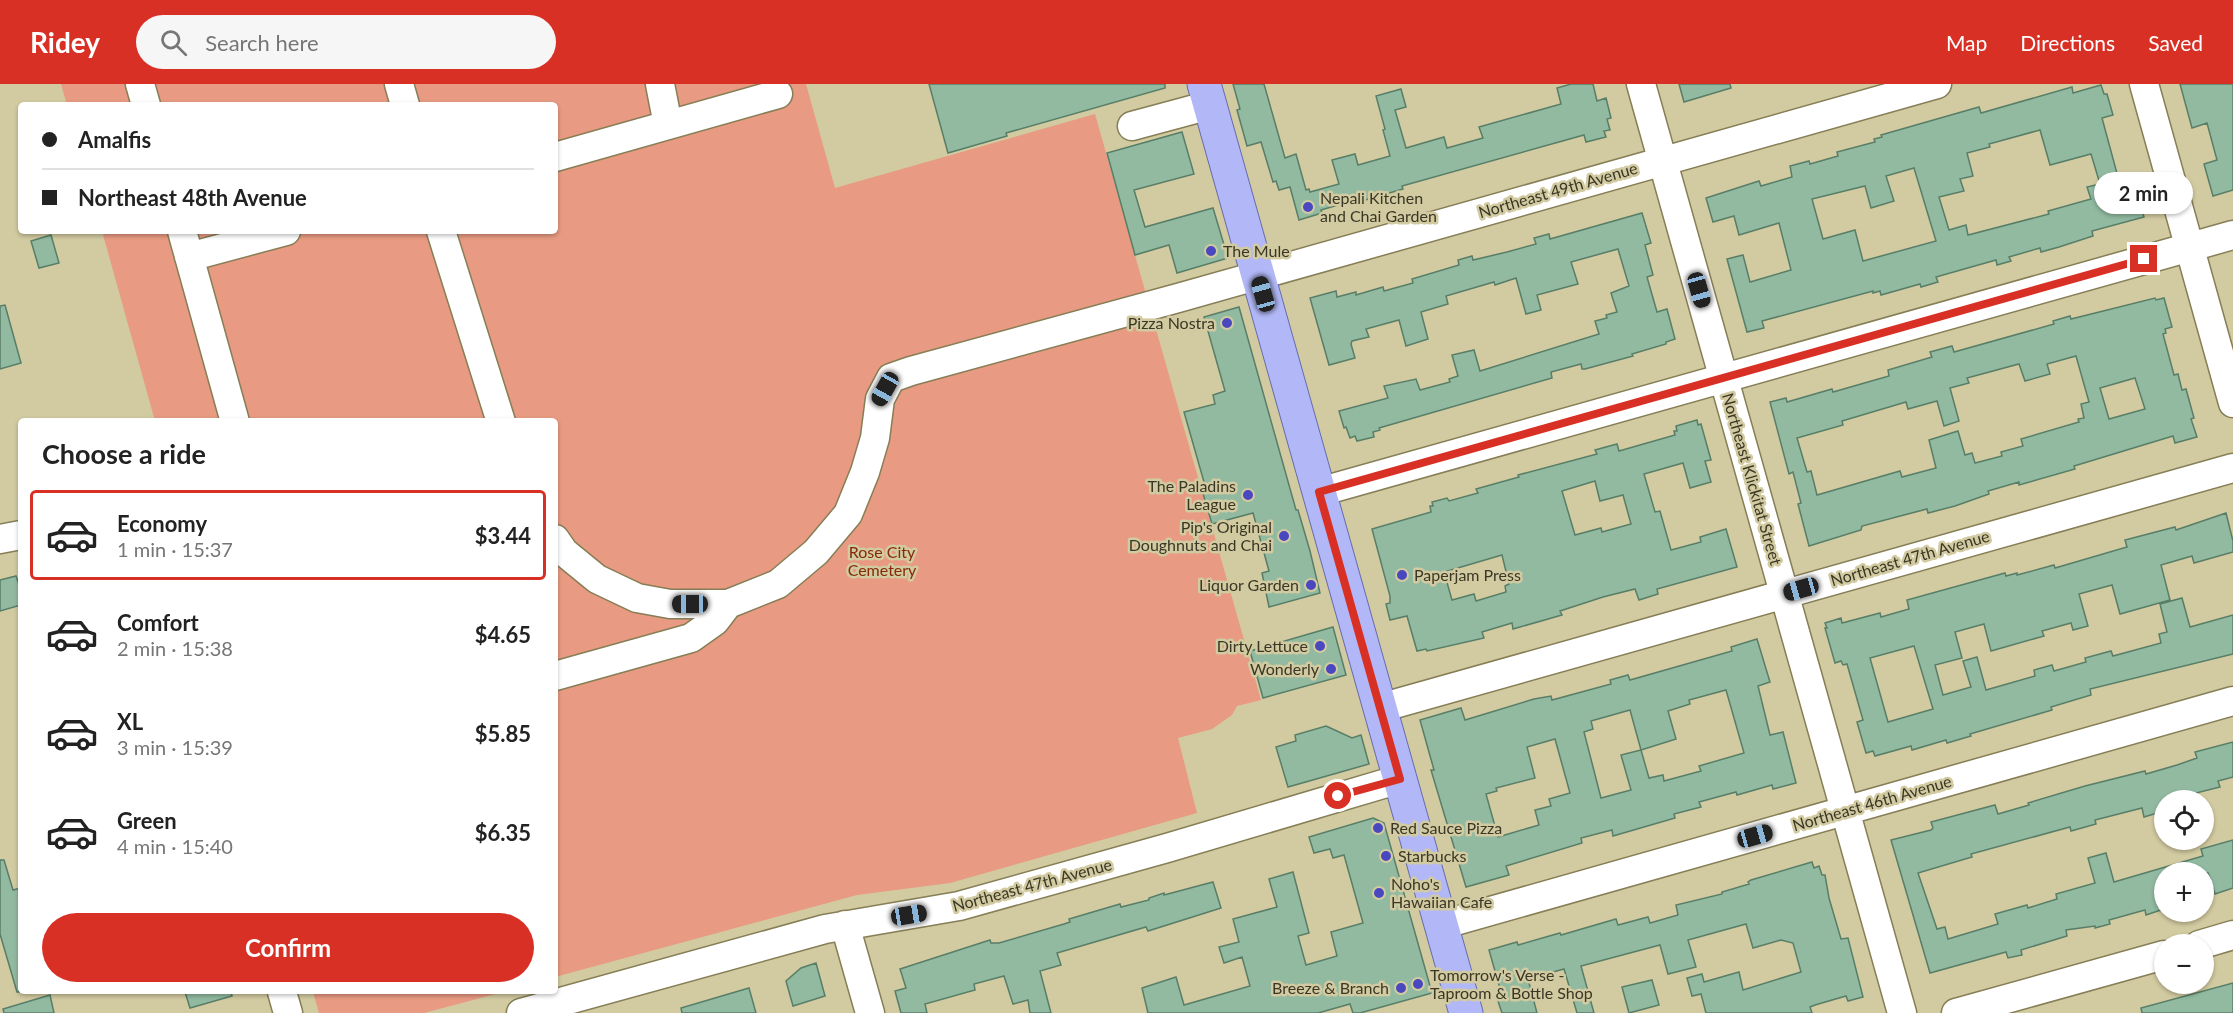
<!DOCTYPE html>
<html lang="en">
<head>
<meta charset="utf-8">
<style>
	body { margin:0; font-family:Lato,sans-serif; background:#f6f6f6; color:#222; height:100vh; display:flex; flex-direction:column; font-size:22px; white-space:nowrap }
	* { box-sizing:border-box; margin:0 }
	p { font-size:20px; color:#767676 }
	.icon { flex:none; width:33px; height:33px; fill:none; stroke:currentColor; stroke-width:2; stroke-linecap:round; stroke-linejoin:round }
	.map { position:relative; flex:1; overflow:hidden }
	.panel { position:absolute; left:18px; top:334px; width:540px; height:576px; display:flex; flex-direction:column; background:#fff; border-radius:6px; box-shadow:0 2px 4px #0004 }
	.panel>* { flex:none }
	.guide { position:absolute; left:18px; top:18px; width:540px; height:132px; border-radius:6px; box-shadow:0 2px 4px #0004; display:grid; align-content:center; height:132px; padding:0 24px; background:#fff }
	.controls { position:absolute; left:2154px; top:706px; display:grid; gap:12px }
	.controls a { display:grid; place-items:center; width:60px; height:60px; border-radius:50%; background:#fff; box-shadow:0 2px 4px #0004; font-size:30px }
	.end { position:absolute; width:27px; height:27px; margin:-14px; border:8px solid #d93025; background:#fff; box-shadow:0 0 0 3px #fff }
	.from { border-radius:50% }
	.bubble { position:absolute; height:42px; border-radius:21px; background:#fff; box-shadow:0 2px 4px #0004; font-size:20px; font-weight:700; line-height:42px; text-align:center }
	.car { position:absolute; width:18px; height:36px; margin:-18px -9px; border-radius:8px; box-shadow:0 0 4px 2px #0007; background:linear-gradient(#222 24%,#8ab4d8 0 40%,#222 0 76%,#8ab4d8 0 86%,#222 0) }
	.guide b { display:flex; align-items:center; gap:21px; height:57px; font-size:22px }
	.guide b+b { border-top:2px solid #e0e0e0 }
	.guide i { width:15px; height:15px; background:#222 }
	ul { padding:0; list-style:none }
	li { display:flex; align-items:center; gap:18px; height:90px; margin:0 12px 9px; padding:0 12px; border:3px solid transparent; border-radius:6px }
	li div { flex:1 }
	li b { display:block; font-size:22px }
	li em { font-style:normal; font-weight:700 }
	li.on { border-color:#d93025 }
	li>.icon { width:54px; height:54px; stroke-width:1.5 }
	h2 { padding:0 24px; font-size:27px; line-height:72px }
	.button { display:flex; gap:12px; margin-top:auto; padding:12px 24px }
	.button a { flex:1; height:69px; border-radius:36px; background:#d93025; color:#fff; font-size:24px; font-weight:700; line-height:69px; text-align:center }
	header { display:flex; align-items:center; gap:36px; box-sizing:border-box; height:84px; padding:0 30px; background:#d93025; color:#fff }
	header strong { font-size:28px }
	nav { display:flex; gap:33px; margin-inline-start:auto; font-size:21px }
	.search { width:420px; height:54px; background:#f6f6f6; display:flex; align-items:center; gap:15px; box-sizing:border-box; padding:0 21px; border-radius:33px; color:#767676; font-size:22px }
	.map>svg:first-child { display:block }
</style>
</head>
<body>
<header>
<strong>Ridey</strong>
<div class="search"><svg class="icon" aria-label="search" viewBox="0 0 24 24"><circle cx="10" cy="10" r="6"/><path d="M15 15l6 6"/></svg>Search here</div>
<nav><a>Map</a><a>Directions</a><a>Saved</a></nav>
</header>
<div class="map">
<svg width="2233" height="929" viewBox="0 0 2233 929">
	<rect width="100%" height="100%" fill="#d2caa0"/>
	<!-- green -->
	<path fill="#e89a82" d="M61 0H806L835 104 1095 30 1261 616 1237 622 1232 631 1212 645 1178 654 1197 729 950 799 857 811 555 893V338L155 337 102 147H555V21H67Z
		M313 908H503L424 929H319Z"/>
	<!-- building -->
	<path fill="#91baa1" stroke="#587e67" stroke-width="1.5" fill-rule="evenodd" d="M929 0H1165V4L1006 49 1007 52 948 69Z
		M1233 0H1264L1285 74 1296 70 1306 106 1309 105 1310 108 1339 100 1332 76 1355 70 1358 81 1390 72 1383 46 1385 45 1376 12 1401 5 1406 23 1395 26 1406 64 1444 53 1447 64 1483 54 1479 43 1561 20 1557 4 1571 0H1593L1597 17 1606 14 1611 34 1607 35 1610 46 1604 47 1606 53 1586 58 1584 51 1402 102 1403 105 1355 119V116L1321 126 1322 129 1299 136 1290 103 1279 106 1276 97 1273 98 1261 58 1247 62 1237 26 1240 25Z
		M1679 0H1730L1731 4 1684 18Z
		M2180 0H2233V106L2213 112 2204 80 2217 76 2207 39 2192 44Z
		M2101 1 2104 10H2107L2113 31 2102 34 2122 108 2136 104 2144 133 2092 147 2093 152 2059 163 2041 168 2040 164 2009 173 2011 177 1997 181 1996 176 1936 193 1938 198 1921 203 1920 200 1881 211 1880 207 1873 209V207L1762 237 1764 244 1747 248 1727 175 1743 171 1750 198 1791 186 1779 139 1739 151 1734 132 1713 138 1706 114 1759 97 1761 102 1792 93 1790 82 1809 77 1810 80 1838 72 1837 68 1875 58 1874 55 1882 53 1881 51 1979 23 1981 29 2072 3 2073 9ZM2040 46 2050 81 2091 70 2100 100 2087 103 2091 115 2048 127 2049 130 1968 151 1966 141 1949 146 1939 113 1964 107 1960 95 1973 92 1967 69 1990 63 1989 60ZM1914 84 1936 157 1863 177 1855 146 1823 155 1812 115 1865 102 1871 124 1894 117 1886 92Z
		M1182 48 1194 90 1134 106 1145 143 1213 124 1228 174 1177 189 1169 161 1135 171 1107 69Z
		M1642 129 1651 159 1645 161 1653 191 1647 193 1657 228 1667 225 1675 255 1666 258V260L1632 270 1633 272 1585 285H1582L1581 280 1551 288 1552 294 1379 344 1380 346 1373 348 1374 353 1357 357 1355 352 1350 354 1346 343 1344 344 1339 327 1388 314 1384 302 1416 295 1420 306 1450 298 1449 295 1458 292 1452 271 1474 266 1480 287 1599 250 1595 237 1607 234 1606 231 1617 228 1611 209 1629 202 1618 165 1571 178 1578 200 1537 211 1541 226 1526 230 1516 194 1495 201 1494 198 1446 212 1448 220 1421 228 1428 255 1406 262 1399 236 1366 245 1369 253 1352 257 1351 260 1355 274 1329 281 1310 214 1336 207 1337 213 1356 208V211L1383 203 1384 207 1413 199 1412 195 1459 181 1458 176 1472 172 1473 176 1507 168 1536 160 1534 154 1549 150 1550 155Z
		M51 151 59 179 39 184 31 157Z
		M2155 214 2156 216 2164 214 2172 243 2165 245 2166 249 2163 250 2174 291 2178 290 2182 306 2186 305 2194 334 2191 335 2197 353 2175 359 2173 352 2074 382 2075 385 2019 401V398L1988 407 1989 410 1955 422 1928 429 1927 425 1862 442 1861 446 1809 462 1798 420 1801 419 1793 388 1789 390 1770 318 1786 314 1787 318 1832 305 1833 308 1889 292 1888 286 1932 273 1930 268 1952 262 1954 268 2054 240 2053 237 2070 232 2071 235ZM2076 272 2089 318 2081 320 2084 334 2078 335 2079 338 2021 355 2023 362 2001 368 2002 372 1975 379 1972 369 1965 371 1958 347 1929 356 1936 384 1902 393 1900 387 1817 411 1811 387 1807 388 1797 354 1843 341 1842 337 1906 318 1908 325 1937 317 1944 342 1959 337 1950 304 1969 299 1967 294 2019 280 2025 297 2050 290 2047 280ZM2135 294 2145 325 2109 335 2100 304Z
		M5 221 21 279 0 285V222Z
		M1239 223 1296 426H1298L1310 467 1320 509 1269 523 1262 489 1269 487 1253 429 1212 440 1202 406 1206 405 1184 328 1215 320 1213 311 1225 307 1204 233Z
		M1697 336 1698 341 1701 340 1711 376 1705 377 1711 398 1690 404 1683 379 1644 390 1655 428 1660 427 1671 466 1701 458 1700 453 1726 445 1737 483 1657 505 1658 510 1639 516 1635 505 1603 513 1560 527 1562 531 1513 545 1512 539 1482 548 1484 554 1427 567 1426 565 1417 567 1407 532 1390 536 1386 520 1390 519V512L1372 445 1431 428 1430 422H1433L1432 418 1447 414 1449 417 1478 409 1476 405 1519 393 1518 391 1597 370 1595 366 1617 360 1619 367 1675 351 1674 347H1677L1676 342ZM1595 397 1600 417 1623 411 1631 440 1602 448 1601 444 1575 451 1562 407ZM1502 471 1509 500 1505 502 1506 508 1476 517 1474 510 1452 516 1444 488Z
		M2226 429 2233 457V468L2194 479 2192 472 2161 481 2170 516 2120 530 2112 501 2079 510 2088 542 2073 546 2071 539 2042 547 2044 552 1991 567 1984 540 1955 548 1962 574 1935 581 1943 611 1971 603 1963 577 1977 573 1986 606 2035 592 2034 586 2052 581 2054 587 2086 578 2085 574 2111 567 2113 572 2161 559 2159 550 2167 548 2160 520 2182 514 2190 543 2233 531V570L2090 605 2091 611 2051 623 2052 626 1970 650 1971 652 1947 659 1946 656 1912 666 1911 662 1875 672 1873 667 1866 669 1857 638 1863 636 1847 580 1843 581 1841 577 1835 579 1825 544H1827L1825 539 1841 534 1842 539 1880 529 1881 533 1909 525 1907 516 2005 489 2006 492 2017 489V491L2054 481 2055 484 2127 463 2125 456 2175 443 2176 446ZM1914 562 1933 625 1888 638 1870 574Z
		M16 492 21 506V521L0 527V496Z
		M1333 543 1346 591 1263 614 1250 567Z
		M1757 555 1770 598 1758 602 1770 651 1783 648 1796 699 1773 705 1772 701 1737 711 1736 708 1699 718 1701 723 1674 730 1675 734 1613 752 1612 746 1581 754 1582 759 1506 782 1509 791 1466 803 1431 686H1434L1420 636 1461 624 1465 636 1534 615 1551 612 1552 616 1611 600 1610 596 1628 591 1630 596 1732 567 1731 563ZM1726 606 1744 669 1699 682 1701 687 1664 697 1663 691 1649 694 1641 666 1676 655 1668 627 1690 620 1689 616ZM1630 626 1641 666 1621 671 1631 706 1601 714 1584 648 1593 645 1591 637ZM1555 655 1570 709 1549 715 1551 722 1535 726 1539 741 1498 753 1486 710 1497 707 1496 704 1535 694 1527 663Z
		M1326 642 1352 654 1361 651 1369 680 1288 703 1276 663 1296 657 1295 651Z
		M2233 658V693L2218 697 2220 703 2164 717V727L2144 733 2142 724 2095 736 2096 740 2071 747 2070 743 1971 770 1972 773 1918 789 1937 845 1945 843 1948 855 1998 840 1995 830 2027 821 2028 824 2057 815 2056 810 2095 799 2088 774 2106 769 2114 798 2203 772 2201 765 2233 756V804L2215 810 2208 789H2164V825L2146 831 2145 826 2109 836 2110 840 2095 844V842L2066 846 2067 852 2021 866 2022 871 2008 874 2006 868 1930 889 1891 756 1931 746 1933 744 1931 738 1995 721 1998 730 2029 721 2028 719 2085 702 2145 687 2146 690 2177 681 2197 674 2195 668Z
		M1373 734 1384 739 1432 909 1360 929H1353L1350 920 1318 929H1148L1142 904 1176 893 1184 921 1250 902 1242 873 1224 879 1219 863 1239 858 1233 835 1277 823 1269 795 1293 788 1309 849 1298 852 1306 881 1337 872 1331 848 1363 839 1344 771 1333 774 1330 765 1314 769 1309 753Z
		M0 776H4L13 806 21 804V908H17L0 850Z
		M1812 778 1814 784 1819 782 1822 791H1825L1829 814 1841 855 1848 854 1863 913 1848 917 1846 912 1815 921 1810 923 1812 929H1706L1701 910 1692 912 1687 894 1702 890 1704 898 1739 888 1743 906 1801 888 1793 859 1781 856 1753 864 1746 840 1688 856 1696 883 1668 890 1660 861 1581 882 1594 929H1577L1564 885 1528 895 1537 929H1502L1497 914 1501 913V908L1489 866 1517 858 1518 861 1560 849 1561 851 1616 835 1618 841 1648 833 1650 839 1678 831 1676 821 1722 810V808L1749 800 1748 798 1751 796Z
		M1213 798 1221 824 1148 847 1146 843 1057 869 1061 881 1040 887 1051 929H1030L1028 916 1013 920 1004 892 974 900 975 906 925 920 927 929H901L895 907 906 904 900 885 990 856 991 859H999L1064 840 1070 838 1069 835 1120 820 1121 823 1149 816V814L1164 809V811Z
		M816 879 825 912 793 922 786 897 801 884Z
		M1652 896 1659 921 1629 929 1622 903Z
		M2233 899V929H2142L2141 924Z
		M749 904 756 929H682L681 924Z
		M185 908H231L232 912 190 924Z
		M50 911 54 929H4L3 925Z"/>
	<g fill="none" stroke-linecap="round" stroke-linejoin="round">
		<defs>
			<path id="minor" d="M140 0 146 21
				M399 0 405 21
				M660 0 668 41
				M1641 0 1902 929
				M2144 0 2233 319
				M1132 42 1210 21
				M555 73 778 10
				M182 147 235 338
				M441 147 501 338
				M189 173 286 147
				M1319 408 2233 151
				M0 455 21 451
				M555 455 564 468 597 495 637 514 670 520H728L778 500 816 468 848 430 865 388 875 354 880 315 891 294 911 287 1178 214 1937 0
				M555 592 691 554 715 537 728 520
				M1380 624 2233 384
				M845 841 870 929
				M1441 841 2233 617
				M2199 861 2233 851
				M282 908 288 929
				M521 929 825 845 959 822 1167 764 1400 695
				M1956 929 2164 871"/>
			<path id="major" d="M1204 0 1466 929"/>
		</defs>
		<!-- minor casing -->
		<use href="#minor" stroke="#867e56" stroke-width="31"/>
		<!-- major casing -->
		<use href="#major" stroke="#676cab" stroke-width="35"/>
		<!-- minor -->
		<use href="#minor" stroke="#fff" stroke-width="28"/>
		<!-- major -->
		<use href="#major" stroke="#b2b8f7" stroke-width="33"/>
	</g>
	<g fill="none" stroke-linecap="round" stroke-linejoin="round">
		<!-- route -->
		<path stroke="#d93025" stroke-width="8" d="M1338 712 1400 695 1319 408 2144 175"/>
	</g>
	<!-- markers -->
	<g fill="#4a48be" stroke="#d2caa0" stroke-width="2">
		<circle cx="1308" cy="123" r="6"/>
		<circle cx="1211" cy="167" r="6"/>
		<circle cx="1227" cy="239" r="6"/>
		<circle cx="1248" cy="411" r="6"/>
		<circle cx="1284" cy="452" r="6"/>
		<circle cx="1402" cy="491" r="6"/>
		<circle cx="1311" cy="501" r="6"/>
		<circle cx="1320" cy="562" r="6"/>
		<circle cx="1331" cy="585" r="6"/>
		<circle cx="1378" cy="744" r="6"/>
		<circle cx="1386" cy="772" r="6"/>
		<circle cx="1379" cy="809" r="6"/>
		<circle cx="1418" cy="900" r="6"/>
		<circle cx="1401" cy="904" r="6"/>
	</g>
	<g text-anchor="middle" stroke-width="5" stroke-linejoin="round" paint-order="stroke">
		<!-- street labels -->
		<g font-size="16" fill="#3b3726" stroke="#d2caa0">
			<text transform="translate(1558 106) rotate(-16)" y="6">Northeast 49th Avenue</text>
			<text transform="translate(1752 395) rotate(74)" y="6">Northeast Klickitat Street</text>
			<text transform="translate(1910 474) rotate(-16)" y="6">Northeast 47th Avenue</text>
			<text transform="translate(1872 719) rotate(-16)" y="6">Northeast 46th Avenue</text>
			<text transform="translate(1032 801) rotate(-15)" y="6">Northeast 47th Avenue</text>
		</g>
		<!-- poi labels -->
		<g font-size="16" fill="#3b3726" stroke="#d2caa0" text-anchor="start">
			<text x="1320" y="120">Nepali Kitchen<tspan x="1320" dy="18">and Chai Garden</tspan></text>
			<text x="1223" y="173">The Mule</text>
			<text x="1215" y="245" text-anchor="end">Pizza Nostra</text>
			<text x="1236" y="408" text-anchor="end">The Paladins<tspan x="1236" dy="18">League</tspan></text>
			<text x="1272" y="449" text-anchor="end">Pip's Original<tspan x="1272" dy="18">Doughnuts and Chai</tspan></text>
			<text x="1414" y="497">Paperjam Press</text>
			<text x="1299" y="507" text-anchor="end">Liquor Garden</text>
			<text x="1308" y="568" text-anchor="end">Dirty Lettuce</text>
			<text x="1319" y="591" text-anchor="end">Wonderly</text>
			<text x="1390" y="750">Red Sauce Pizza</text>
			<text x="1398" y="778">Starbucks</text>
			<text x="1391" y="806">Noho's<tspan x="1391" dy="18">Hawaiian Cafe</tspan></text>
			<text x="1430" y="897">Tomorrow's Verse -<tspan x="1430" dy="18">Taproom &amp; Bottle Shop</tspan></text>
			<text x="1389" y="910" text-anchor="end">Breeze &amp; Branch</text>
		</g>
		<!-- park labels -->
		<g font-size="16" fill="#862a08" stroke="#d2caa0">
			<text x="882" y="474">Rose City<tspan x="882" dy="18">Cemetery</tspan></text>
		</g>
	</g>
</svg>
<div class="controls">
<a><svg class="icon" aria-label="locate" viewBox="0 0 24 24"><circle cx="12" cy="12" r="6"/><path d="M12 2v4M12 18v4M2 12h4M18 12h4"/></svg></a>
<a>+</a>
<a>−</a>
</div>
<i class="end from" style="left:1338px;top:712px"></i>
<i class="end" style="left:2144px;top:175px"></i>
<div class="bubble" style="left:2094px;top:88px;width:99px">2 min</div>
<i class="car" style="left:1699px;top:206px;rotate:164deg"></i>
<i class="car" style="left:1263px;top:210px;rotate:344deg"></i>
<i class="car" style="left:885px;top:305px;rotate:209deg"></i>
<i class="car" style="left:1801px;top:505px;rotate:254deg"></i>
<i class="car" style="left:690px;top:520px;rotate:270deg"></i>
<i class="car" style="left:1755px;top:752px;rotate:74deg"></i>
<i class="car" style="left:909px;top:831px;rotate:81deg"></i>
<div class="guide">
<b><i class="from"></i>Amalfis</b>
<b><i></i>Northeast 48th Avenue</b>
</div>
<section class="panel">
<h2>Choose a ride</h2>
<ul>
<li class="on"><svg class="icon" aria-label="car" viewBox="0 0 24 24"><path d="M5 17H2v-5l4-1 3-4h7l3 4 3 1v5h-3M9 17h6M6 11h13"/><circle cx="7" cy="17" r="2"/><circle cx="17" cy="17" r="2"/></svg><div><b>Economy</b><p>1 min · 15:37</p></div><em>$3.44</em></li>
<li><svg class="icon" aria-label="car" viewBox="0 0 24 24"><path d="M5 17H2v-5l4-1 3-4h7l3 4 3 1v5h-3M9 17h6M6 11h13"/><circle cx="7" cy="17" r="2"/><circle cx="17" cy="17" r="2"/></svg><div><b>Comfort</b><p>2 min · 15:38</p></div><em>$4.65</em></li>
<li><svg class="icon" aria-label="car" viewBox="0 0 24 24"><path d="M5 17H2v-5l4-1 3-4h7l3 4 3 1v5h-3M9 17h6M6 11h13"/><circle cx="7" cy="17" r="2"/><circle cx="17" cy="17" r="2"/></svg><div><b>XL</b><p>3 min · 15:39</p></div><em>$5.85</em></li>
<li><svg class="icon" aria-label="car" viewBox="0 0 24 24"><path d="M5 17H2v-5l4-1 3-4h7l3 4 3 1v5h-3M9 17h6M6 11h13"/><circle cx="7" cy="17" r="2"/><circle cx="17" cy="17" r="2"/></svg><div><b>Green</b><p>4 min · 15:40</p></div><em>$6.35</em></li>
</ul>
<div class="button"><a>Confirm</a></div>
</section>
</div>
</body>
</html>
